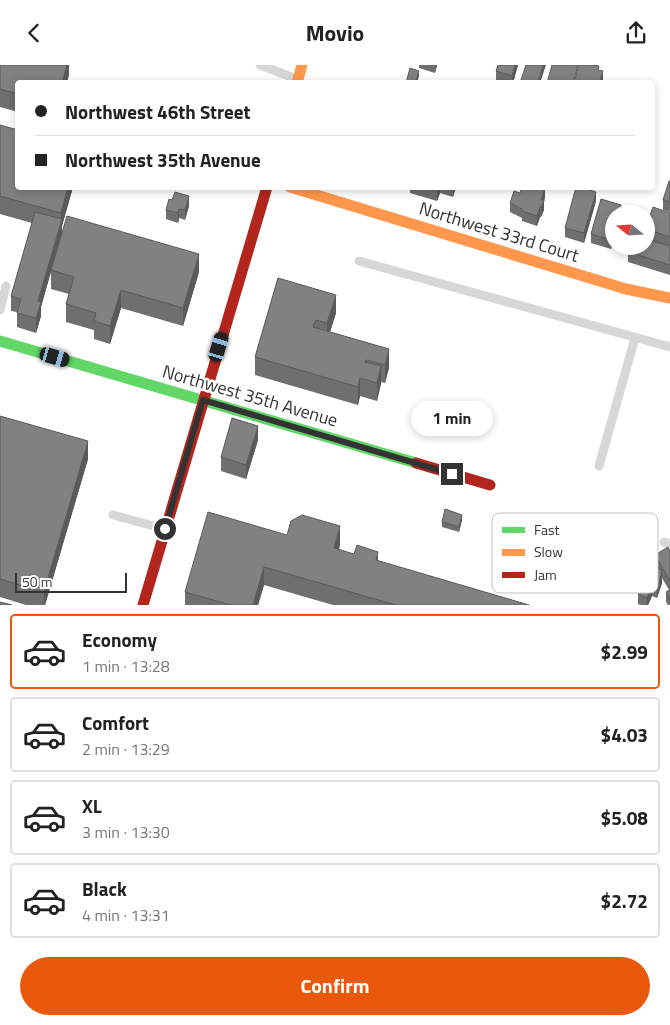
<!DOCTYPE html>
<html lang="en">
<head>
<meta charset="utf-8">
<style>
	body { margin:0; font-family:"Titillium Web",sans-serif; background:#f6f6f6; color:#222; height:100vh; display:flex; flex-direction:column; font-size:19px; white-space:nowrap }
	* { box-sizing:border-box; margin:0 }
	p { font-size:16px; color:#767676 }
	.icon { flex:none; width:28px; height:28px; fill:none; stroke:currentColor; stroke-width:2; stroke-linecap:round; stroke-linejoin:round }
	.map { position:relative; height:540px; overflow:hidden }
	.side { display:flex; flex-direction:column; background:#fff; flex:1 }
	.side>* { flex:none }
	.top-card { position:absolute; left:15px; top:15px; width:640px; height:110px; border-radius:5px; box-shadow:0 2px 8px #0003; display:grid; align-content:center; height:110px; padding:0 20px; background:#fff }
	.needle { width:32px; rotate:288deg }
	.buttons { position:absolute; left:605px; top:140px; display:grid; gap:10px }
	.buttons a { display:grid; place-items:center; width:50px; height:50px; border-radius:50%; background:#fff; box-shadow:0 2px 8px #0003; font-size:25px }
	.scale { position:absolute; left:15px; bottom:12px; width:112px; box-sizing:border-box; padding-left:5px; border:2px solid #333; border-top:0; font-size:14px; line-height:18px; white-space:nowrap; color:#333; -webkit-text-stroke:4px #fff; paint-order:stroke }
	.end { position:absolute; width:22px; height:22px; margin:-11px; border:6px solid #333; background:#fff; box-shadow:0 0 0 2px #fff }
	.from { border-radius:50% }
	.bubble { position:absolute; height:35px; border-radius:18px; background:#fff; box-shadow:0 2px 8px #0003; font-size:16px; font-weight:700; line-height:35px; text-align:center }
	.car { position:absolute; width:15px; height:30px; margin:-15px -8px; border-radius:6px; box-shadow:0 0 4px 1px #0007; background:linear-gradient(#222 24%,#8ab4d8 0 40%,#222 0 76%,#8ab4d8 0 86%,#222 0) }
	.top-card b { display:flex; align-items:center; gap:18px; height:48px; font-size:19px }
	.top-card b+b { border-top:1px solid #e0e0e0 }
	.top-card i { width:12px; height:12px; background:#222 }
	ul { padding:9px 0 0; list-style:none }
	li { display:flex; align-items:center; gap:15px; height:75px; margin:0 10px 8px; padding:0 10px; border:2px solid #e0e0e0; border-radius:5px }
	li div { flex:1 }
	li b { display:block; font-size:19px }
	li em { font-style:normal; font-weight:700 }
	li.selected { border-color:#ea580c }
	li>.icon { width:45px; height:45px; stroke-width:1.5 }
	.action { display:flex; gap:10px; margin-top:auto; padding:10px 20px }
	.action a { flex:1; height:58px; border-radius:30px; background:#ea580c; color:#fff; font-size:20px; font-weight:700; line-height:58px; text-align:center }
	header { display:flex; justify-content:space-between; align-items:center; height:65px; padding:0 20px; background:#fff; font-size:22px; font-weight:700 }
	.map>svg:first-child { display:block }
</style>
</head>
<body>
<header><svg class="icon" aria-label="back" viewBox="0 0 24 24"><path d="M15 5l-7 7 7 7"/></svg>Movio<svg class="icon" aria-label="share" viewBox="0 0 24 24"><path d="M12 15V3M7 8l5-5 5 5M5 13v7h14v-7"/></svg></header>
<div class="map">
<svg width="670" height="540" viewBox="0 0 670 540">
	<rect width="100%" height="100%" fill="#fff"/>
	<g fill="none" stroke-linecap="round" stroke-linejoin="round">
		<!-- lane -->
		<path stroke="#d7d7d7" stroke-width="9" d="M260 0 297 14
			M359 196 670 282
			M0 245 6 221
			M599 401 635 273
			M113 450 165 464
			M664 477 670 479"/>
		<!-- fast -->
		<path stroke="#63d668" stroke-width="11" d="M0 276 416 398"/>
		<!-- slow -->
		<path stroke="#ff974d" stroke-width="11" d="M297 18 302 0
			M290 122 626 224 670 233"/>
		<!-- jam -->
		<path stroke="#b3261e" stroke-width="11" d="M416 398 490 420
			M143 540 267 122"/>
	</g>
	<!-- wall -->
	<path fill="#6f6f6f" d="M0 0H69V9L67 18H18V47L0 42Z
		M419 0H437L435 8 419 3Z
		M518 0 513 18H501L496 16V6Z
		M0 60 18 122H73L62 161V168L199 207 183 261 121 243 110 279 94 274V265L66 257V239L69 229 51 224V206L41 242V251L36 268 17 262V247L11 246V231L32 158 0 149Z
		M670 116V147L663 145V135Z
		M410 122H456L453 132 440 128 437 136 410 128Z
		M520 128 545 132 544 137V145L541 152H540L537 161 522 156V153L510 147V138Z
		M601 134 621 140V149H614V175L611 184 591 178V169Z
		M596 136 584 178 565 172V163Z
		M189 141 185 155 179 153 178 158 166 154V145Z
		M670 148V210L628 197V187L646 181V162Z
		M278 213 336 248 330 267 389 303 385 318 381 317 377 336 360 331 358 340 255 310V292Z
		M0 351 88 394 45 540H26L0 532Z
		M258 375 246 414 221 406V392Z
		M462 455 459 467 442 462V457Z
		M287 470 340 479 339 485 529 540H333L264 520 258 540H185V527Z
		M670 486V540H668L666 537V527L669 525 662 513V518L657 533 652 531 648 540H640L638 539V529L655 495V490Z"/>
	<!-- shaded-wall -->
	<path fill="#5a5a5a" d="M67 0H69V9L67 18H62Z
		M435 0H437L435 8Z
		M515 0H518L513 18H512V11Z
		M543 0H546L540 18H538Z
		M419 6V11L417 18H415Z
		M603 6V18H599Z
		M68 122H73L62 161V168L41 242V251L36 268V253L38 236 61 159V148Z
		M437 122H440V128L437 136Z
		M453 122H456L453 132Z
		M545 122V132L544 137V145L541 152V135Z
		M596 127V136L584 178V168Z
		M189 131V141L185 155V145Z
		M621 140V149H619Z
		M540 142V152L537 161V151Z
		M179 144V153L178 158V148Z
		M614 165V175L611 184V175Z
		M199 189V207L183 261V243Z
		M121 225V243L110 279V261Z
		M336 230V248L327 276V258Z
		M389 284V303L385 318V300Z
		M381 301V319L377 336V318Z
		M360 313V331L358 340V322Z
		M258 361V375L246 414V400Z
		M88 376V394L45 540H44V527Z
		M462 450V455L459 467V462Z
		M340 461V479L334 501V483Z
		M378 487V505L376 495Z
		M264 502V520L258 540H253Z
		M662 505V518L657 533V523Z
		M652 521V531L648 540H647V533Z"/>
	<!-- building -->
	<path fill="#818181" stroke="#5a5a5a" d="M0 0H67L62 18H18V29L0 24Z
		M498 0H515L512 11 496 6Z
		M526 0H543L538 18H520Z
		M552 0H578L573 18H547Z
		M579 0H595L599 1 598 5 603 6 599 18H574Z
		M410 3 419 6 415 18H406Z
		M0 60 18 65V122H68L61 148 0 131Z
		M669 116H670V137L663 135Z
		M522 122H545L541 135H544L541 142H540L537 151 522 146V144L510 138 514 126 520 128Z
		M576 122H581L596 127 584 168 565 163Z
		M175 127 189 131 185 145 179 144 178 148 166 145 169 134 172 135Z
		M601 134 621 140 619 149H614V165L611 175 591 169Z
		M653 142 670 148V172L646 164V162Z
		M35 147 62 154 38 236 41 237 36 253 17 248 21 234 11 231Z
		M67 151 199 189 183 243 121 225 110 261 94 256 96 248 66 239 74 212 51 205Z
		M646 174 670 181V200L628 187 630 181H646Z
		M278 213 336 230 327 258 316 255 313 262 389 284 385 300 366 295 365 297 381 301 377 318 360 313 358 322 255 292Z
		M0 351 88 376 44 527 0 514Z
		M232 353 258 361 246 400 221 392Z
		M445 444 462 450 459 462 442 457Z
		M208 447 287 470 291 456 302 450 340 461 334 483 354 489 357 480 378 487 376 495 529 540H396L264 502 253 540H231L185 527Z
		M668 482 670 486V516L655 490Z
		M652 494 657 496 655 501 659 502V504L662 505 661 508H662L657 523 652 521 647 533 638 529Z
		M670 525V534L666 527Z
		M0 537 12 540H0Z"/>
	<g fill="none" stroke-linecap="round" stroke-linejoin="round">
		<!-- route -->
		<path stroke="#333" stroke-width="6" d="M165 464 203 335 452 409"/>
	</g>
	<g text-anchor="middle" stroke-width="5" stroke-linejoin="round" paint-order="stroke">
		<!-- street labels -->
		<g font-size="18" fill="#333" stroke="#fff">
			<text transform="translate(499 167) rotate(17)" y="6">Northwest 33rd Court</text>
			<text transform="translate(250 331) rotate(16)" y="6">Northwest 35th Avenue</text>
		</g>
	</g>
	<!-- legend -->
	<rect x="492" y="448" width="166" height="80" rx="8" fill="#fff" stroke="#c2c2c2" stroke-width="1"/>
	<rect x="502" y="462" width="23" height="6" fill="#63d668"/>
	<rect x="502" y="484" width="23" height="7" fill="#ff974d"/>
	<rect x="502" y="507" width="23" height="6" fill="#b3261e"/>
	<g font-size="14" fill="#333">
		<text x="534" y="470">Fast</text>
		<text x="534" y="492">Slow</text>
		<text x="534" y="515">Jam</text>
	</g>
</svg>
<div class="buttons">
<a><svg class="needle" viewBox="-14 -14 28 28"><path d="M0-13l5 13h-10z" fill="#e53935"/><path d="M0 13l5-13h-10z" fill="#767676"/></svg></a>
</div>
<div class="scale">50 m</div>
<i class="end from" style="left:165px;top:464px"></i>
<i class="end" style="left:452px;top:409px"></i>
<div class="bubble" style="left:411px;top:336px;width:82px">1 min</div>
<i class="car" style="left:219px;top:282px;rotate:17deg"></i>
<i class="car" style="left:55px;top:292px;rotate:106deg"></i>
<div class="top-card">
<b><i class="from"></i>Northwest 46th Street</b>
<b><i></i>Northwest 35th Avenue</b>
</div>
</div>
<section class="side">
<ul>
<li class="selected"><svg class="icon" aria-label="car" viewBox="0 0 24 24"><path d="M5 17H2v-5l4-1 3-4h7l3 4 3 1v5h-3M9 17h6M6 11h13"/><circle cx="7" cy="17" r="2"/><circle cx="17" cy="17" r="2"/></svg><div><b>Economy</b><p>1 min · 13:28</p></div><em>$2.99</em></li>
<li><svg class="icon" aria-label="car" viewBox="0 0 24 24"><path d="M5 17H2v-5l4-1 3-4h7l3 4 3 1v5h-3M9 17h6M6 11h13"/><circle cx="7" cy="17" r="2"/><circle cx="17" cy="17" r="2"/></svg><div><b>Comfort</b><p>2 min · 13:29</p></div><em>$4.03</em></li>
<li><svg class="icon" aria-label="car" viewBox="0 0 24 24"><path d="M5 17H2v-5l4-1 3-4h7l3 4 3 1v5h-3M9 17h6M6 11h13"/><circle cx="7" cy="17" r="2"/><circle cx="17" cy="17" r="2"/></svg><div><b>XL</b><p>3 min · 13:30</p></div><em>$5.08</em></li>
<li><svg class="icon" aria-label="car" viewBox="0 0 24 24"><path d="M5 17H2v-5l4-1 3-4h7l3 4 3 1v5h-3M9 17h6M6 11h13"/><circle cx="7" cy="17" r="2"/><circle cx="17" cy="17" r="2"/></svg><div><b>Black</b><p>4 min · 13:31</p></div><em>$2.72</em></li>
</ul>
<div class="action"><a>Confirm</a></div>
</section>
</body>
</html>
